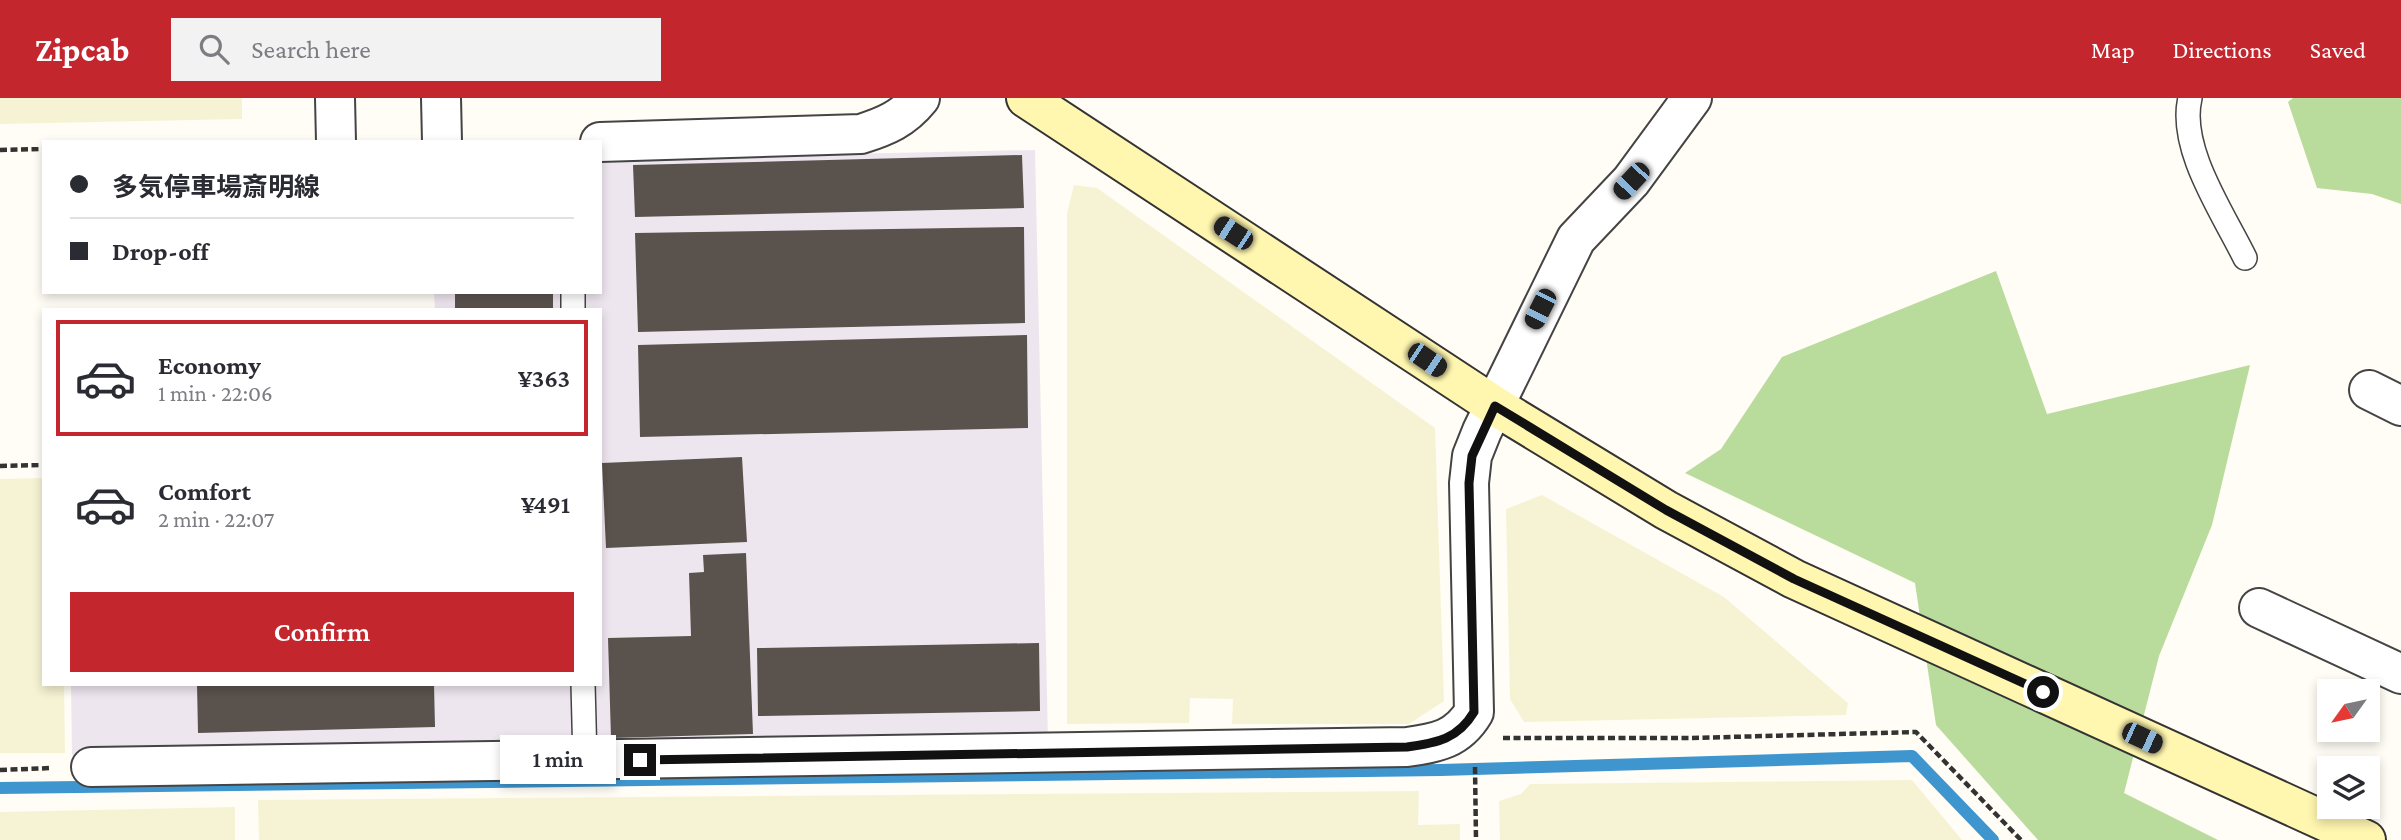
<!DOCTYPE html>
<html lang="en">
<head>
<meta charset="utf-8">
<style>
	body { margin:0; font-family:"Crimson Pro","Noto Sans JP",serif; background:#f2f2f3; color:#2b2b33; height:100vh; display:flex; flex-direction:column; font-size:26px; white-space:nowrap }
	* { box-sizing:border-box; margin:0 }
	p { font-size:23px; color:#7c7c81 }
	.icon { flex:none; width:38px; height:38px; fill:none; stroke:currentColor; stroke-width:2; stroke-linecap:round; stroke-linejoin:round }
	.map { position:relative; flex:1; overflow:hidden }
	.drawer { position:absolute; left:42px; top:210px; width:560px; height:378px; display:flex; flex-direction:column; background:#fff; border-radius:0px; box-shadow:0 4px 10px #0003 }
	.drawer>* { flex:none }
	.guide { position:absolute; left:42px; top:42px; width:560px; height:154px; border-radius:0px; box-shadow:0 4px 10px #0003; display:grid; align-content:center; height:154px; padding:0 28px; background:#fff }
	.needle { width:46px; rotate:237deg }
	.tools { position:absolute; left:2317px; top:581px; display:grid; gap:14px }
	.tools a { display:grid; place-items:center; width:63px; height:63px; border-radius:0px; background:#fff; box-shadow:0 4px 10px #0003; font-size:35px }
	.end { position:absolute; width:32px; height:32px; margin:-16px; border:9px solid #111; background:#fff; box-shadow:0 0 0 4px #fff }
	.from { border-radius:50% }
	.bubble { position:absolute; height:49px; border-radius:0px; background:#fff; box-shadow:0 4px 10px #0003; font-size:23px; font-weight:600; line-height:49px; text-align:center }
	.car { position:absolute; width:21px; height:42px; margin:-21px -10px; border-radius:9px; box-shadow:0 0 5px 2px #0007; background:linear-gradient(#222 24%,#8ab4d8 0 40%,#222 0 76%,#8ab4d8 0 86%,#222 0) }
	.guide b { display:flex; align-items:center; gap:24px; height:66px; font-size:26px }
	.guide b+b { border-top:2px solid #e1e1e2 }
	.guide i { width:18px; height:18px; background:#2b2b33 }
	ul { padding:12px 0 0; list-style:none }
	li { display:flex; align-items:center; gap:21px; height:116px; margin:0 14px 10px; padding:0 14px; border:4px solid transparent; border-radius:0px }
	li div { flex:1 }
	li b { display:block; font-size:26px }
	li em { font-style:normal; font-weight:600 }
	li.active { border-color:#c4262e }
	li>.icon { width:63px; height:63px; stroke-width:1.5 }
	.cta { display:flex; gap:14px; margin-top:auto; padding:14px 28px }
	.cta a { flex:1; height:80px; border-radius:0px; background:#c4262e; color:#fff; font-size:28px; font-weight:600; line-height:80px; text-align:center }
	header { display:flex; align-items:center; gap:42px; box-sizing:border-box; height:98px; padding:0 35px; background:#c4262e; color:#fff }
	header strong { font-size:33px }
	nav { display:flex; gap:38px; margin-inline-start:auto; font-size:24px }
	.search { width:490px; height:63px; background:#f2f2f3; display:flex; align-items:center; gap:18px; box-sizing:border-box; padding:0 24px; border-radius:0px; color:#7c7c81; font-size:26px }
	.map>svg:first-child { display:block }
</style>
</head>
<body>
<header>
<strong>Zipcab</strong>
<div class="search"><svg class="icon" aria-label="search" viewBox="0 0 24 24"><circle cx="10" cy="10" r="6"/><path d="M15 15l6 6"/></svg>Search here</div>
<nav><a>Map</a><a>Directions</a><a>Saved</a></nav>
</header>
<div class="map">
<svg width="2401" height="742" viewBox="0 0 2401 742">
	<rect width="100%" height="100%" fill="#fffdf5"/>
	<!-- industrial -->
	<path fill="#eee6ef" d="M1035 52 1048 642 72 657 71 586H600V212H435L434 194H600V61Z"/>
	<!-- farmland -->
	<path fill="#f6f3d4" d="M0 0H242V21L0 26Z
		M1074 87 1097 90 1435 330 1444 603 1409 626H1232L1233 601 1190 600 1189 625 1067 626V115Z
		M44 380V586H64L65 655H0V381Z
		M1542 397 1724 499 1848 605 1846 617 1524 624 1510 601 1506 411Z
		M1912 682 1962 742H1500L1499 703 1521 696 1530 686Z
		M1419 693 1418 727 1460 726V742H259L258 702Z
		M235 709V742H0V714Z"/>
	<!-- forest -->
	<path fill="#b9dc9c" d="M2293 0H2401V106L2372 96 2317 90 2288 4Z
		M1996 173 2047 316 2250 267 2212 427 2159 558 2124 695 2218 742H2038L1936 627 1915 485 1685 375 1721 351 1782 259Z"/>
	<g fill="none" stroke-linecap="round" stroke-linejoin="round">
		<!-- stream -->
		<path stroke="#3f96cf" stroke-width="12" d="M0 690 1441 672 1912 658 1993 742"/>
	</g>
	<!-- building -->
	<path fill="#5a524d" d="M1022 57 1024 110 635 119 633 67Z
		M1024 129 1025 225 638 234 635 135Z
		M455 194H553V212H455Z
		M1027 237 1028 330 640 339 638 247Z
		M742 359 747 444 606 450 602 365Z
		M746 455 753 636 611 640 608 540 691 538 689 475 704 474 703 457Z
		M1039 545 1040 613 758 618 757 550Z
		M197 586H434L435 629 198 635Z"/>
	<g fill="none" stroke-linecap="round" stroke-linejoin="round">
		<defs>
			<path id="lane" d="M2190 0C2178 50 2223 115 2245 160
				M573 194V212
				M583 586 585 663"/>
			<path id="street" d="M335 0 336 44
				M441 0 442 44
				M600 44 861 36C886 28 903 21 920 0
				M2369 292 2401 308
				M2259 510 2401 576
				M91 669 1407 649C1437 645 1458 641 1474 614L1469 385 1472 358 1482 333 1576 141 1631 83 1692 0"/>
			<path id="secondary" d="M1026 0 1495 308 1666 412 1794 481 2366 742"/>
		</defs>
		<!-- lane casing -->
		<use href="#lane" stroke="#444" stroke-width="26"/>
		<!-- street casing -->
		<use href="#street" stroke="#444" stroke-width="42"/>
		<!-- secondary casing -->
		<use href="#secondary" stroke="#333" stroke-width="42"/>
		<!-- path -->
		<path stroke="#333" stroke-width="4.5" stroke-dasharray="7 3.5" stroke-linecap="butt" d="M0 52 44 51
			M0 368 44 367
			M1503 640H1691L1916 634 2021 742
			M1475 669 1476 742
			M0 672 52 670"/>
		<!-- lane -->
		<use href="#lane" stroke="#fff" stroke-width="23"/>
		<!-- street -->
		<use href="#street" stroke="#fff" stroke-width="38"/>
		<!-- secondary -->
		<use href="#secondary" stroke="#fff6b0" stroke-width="38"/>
	</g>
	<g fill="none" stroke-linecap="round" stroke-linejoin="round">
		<!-- route -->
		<path stroke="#111" stroke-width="9" d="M640 662 1407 649C1437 645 1458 641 1474 614L1469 385 1472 358 1495 308 1666 412 1794 481 2043 594"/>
	</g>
</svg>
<div class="tools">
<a><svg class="needle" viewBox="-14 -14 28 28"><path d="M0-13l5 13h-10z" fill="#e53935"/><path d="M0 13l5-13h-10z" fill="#7c7c81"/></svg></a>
<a><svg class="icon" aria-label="layers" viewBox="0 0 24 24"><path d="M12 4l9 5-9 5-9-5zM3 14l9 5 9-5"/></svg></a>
</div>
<i class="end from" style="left:2043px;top:594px"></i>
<i class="end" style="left:640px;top:662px"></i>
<div class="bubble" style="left:500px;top:637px;width:116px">1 min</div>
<i class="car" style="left:1631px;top:83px;rotate:223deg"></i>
<i class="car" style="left:1233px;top:135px;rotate:303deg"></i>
<i class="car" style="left:1540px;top:211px;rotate:207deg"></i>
<i class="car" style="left:1427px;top:262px;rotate:124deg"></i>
<i class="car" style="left:2142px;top:640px;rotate:115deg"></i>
<div class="guide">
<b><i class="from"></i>多気停車場斎明線</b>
<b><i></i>Drop-off</b>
</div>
<section class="drawer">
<ul>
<li class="active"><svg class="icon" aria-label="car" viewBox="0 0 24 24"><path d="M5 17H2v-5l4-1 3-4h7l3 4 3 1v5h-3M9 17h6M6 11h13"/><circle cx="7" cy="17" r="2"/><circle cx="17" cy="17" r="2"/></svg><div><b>Economy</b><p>1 min · 22:06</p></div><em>¥363</em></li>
<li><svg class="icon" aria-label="car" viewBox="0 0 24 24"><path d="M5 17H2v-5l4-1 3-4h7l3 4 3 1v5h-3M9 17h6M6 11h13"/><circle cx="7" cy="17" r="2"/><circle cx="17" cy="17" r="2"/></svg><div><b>Comfort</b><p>2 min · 22:07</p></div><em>¥491</em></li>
</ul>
<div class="cta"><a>Confirm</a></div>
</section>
</div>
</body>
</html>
